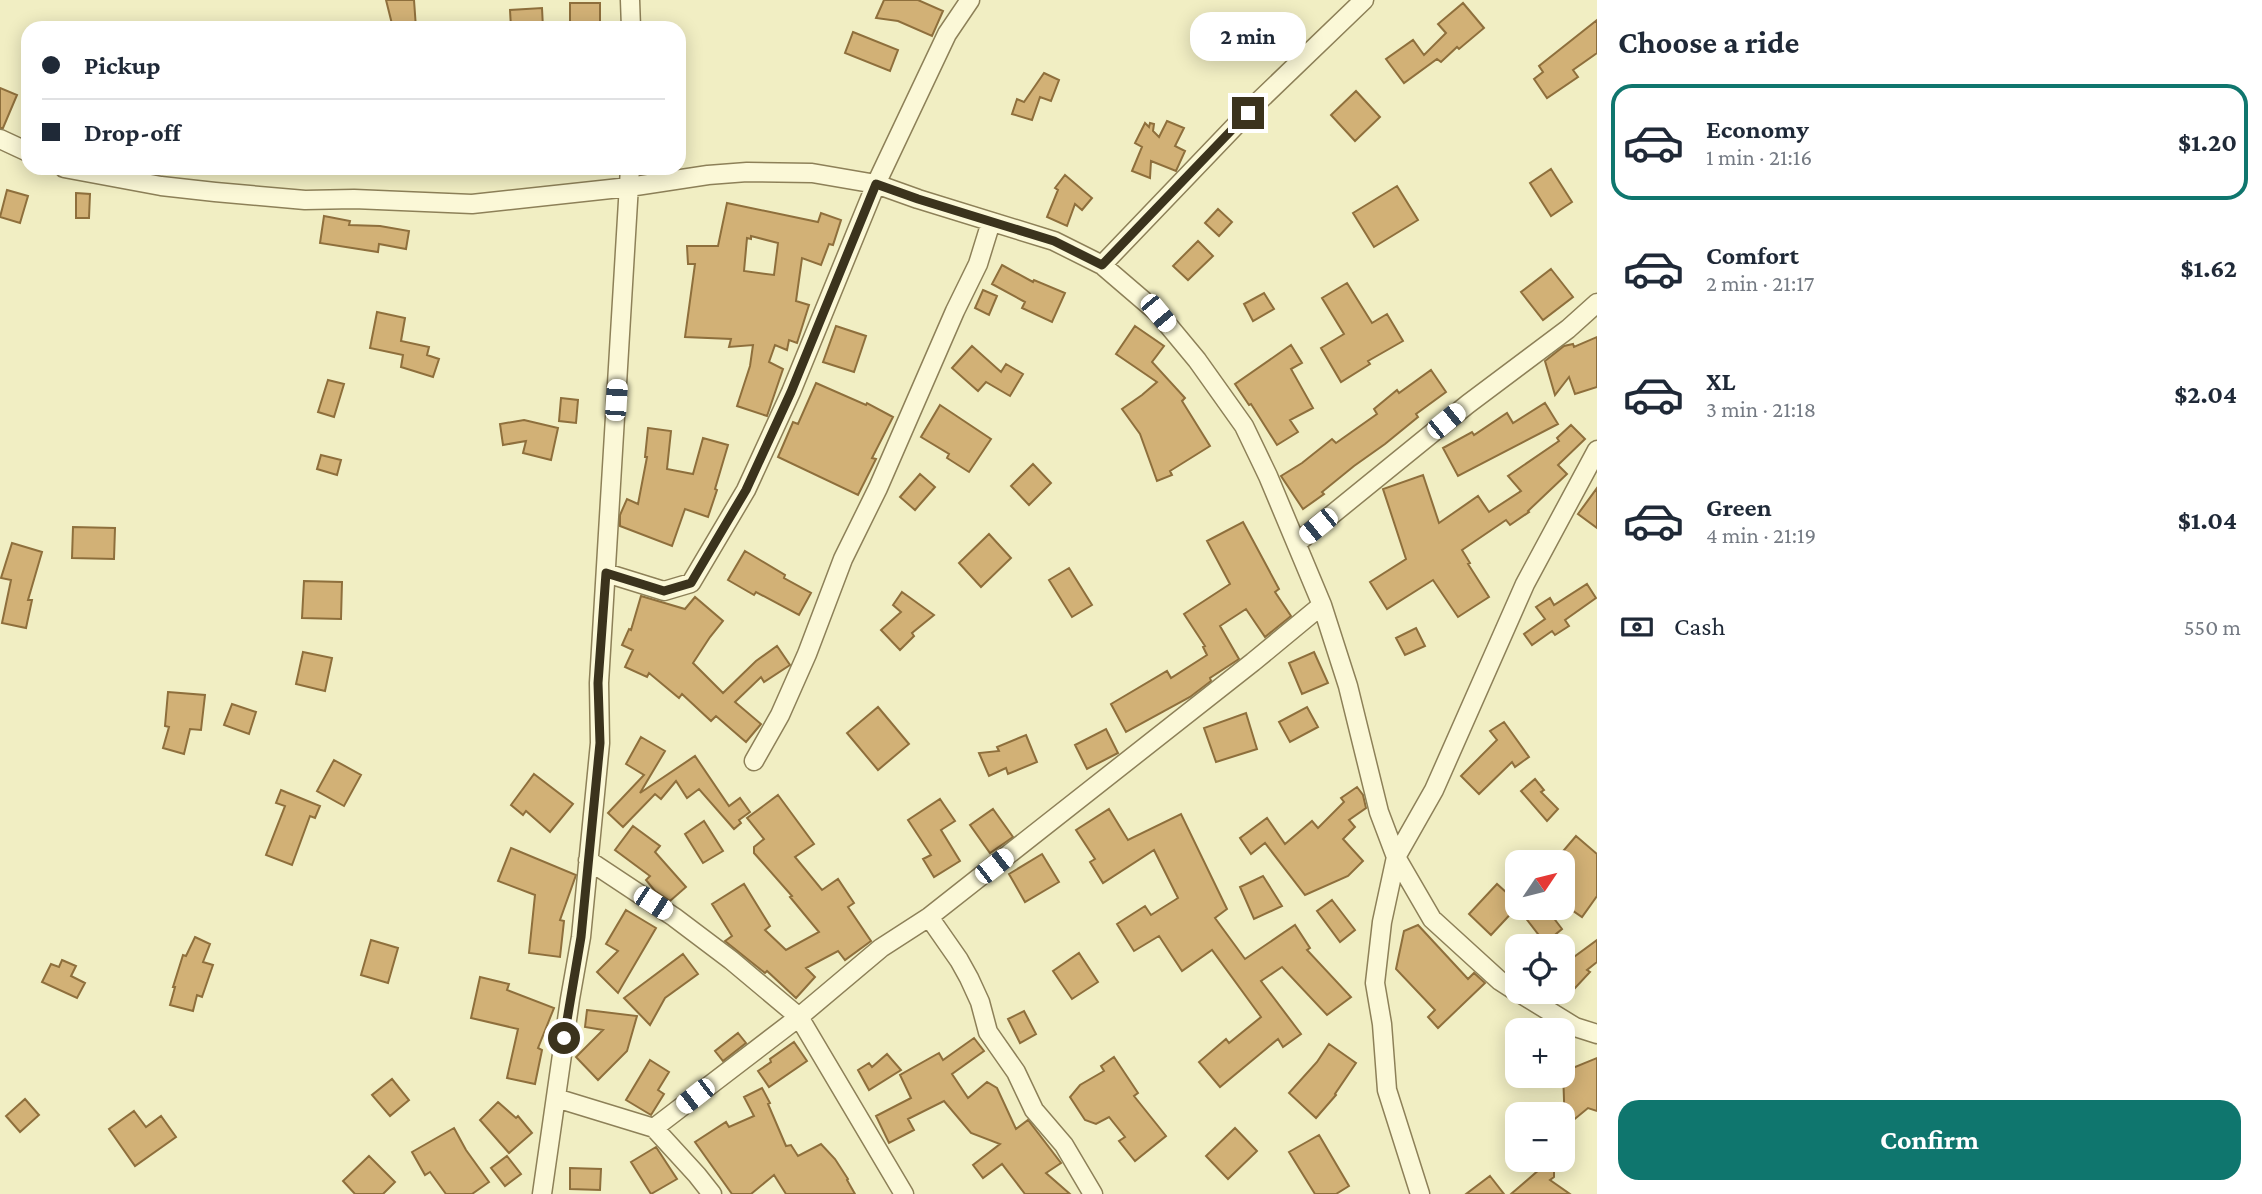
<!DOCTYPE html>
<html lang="en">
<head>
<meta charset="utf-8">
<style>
	body { margin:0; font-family:"Crimson Pro",serif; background:#f2f2f3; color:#1f2937; height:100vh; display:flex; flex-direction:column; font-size:26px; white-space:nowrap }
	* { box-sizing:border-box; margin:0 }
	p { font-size:23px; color:#747a83 }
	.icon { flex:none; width:38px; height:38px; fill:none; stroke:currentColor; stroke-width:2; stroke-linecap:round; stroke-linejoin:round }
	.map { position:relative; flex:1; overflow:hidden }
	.drawer { display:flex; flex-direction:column; background:#fff; width:665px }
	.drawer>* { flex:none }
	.top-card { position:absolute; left:21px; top:21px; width:665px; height:154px; border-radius:21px; box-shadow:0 4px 18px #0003; display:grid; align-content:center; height:154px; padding:0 21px; background:#fff }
	.needle { width:46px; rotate:55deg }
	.tools { position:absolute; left:1505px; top:850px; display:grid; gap:14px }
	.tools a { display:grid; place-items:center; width:70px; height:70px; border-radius:14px; background:#fff; box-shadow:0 4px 18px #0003; font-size:35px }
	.end { position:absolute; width:32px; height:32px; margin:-16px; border:9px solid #3b331d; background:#fff; box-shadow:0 0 0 4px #fff }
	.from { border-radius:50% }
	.bubble { position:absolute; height:49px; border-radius:21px; background:#fff; box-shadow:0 4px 18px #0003; font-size:23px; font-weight:700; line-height:49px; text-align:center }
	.car { position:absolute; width:21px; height:42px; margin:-21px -10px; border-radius:9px; box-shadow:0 0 5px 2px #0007; background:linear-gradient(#fff 24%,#345 0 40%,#fff 0 76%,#345 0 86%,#fff 0) }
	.top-card b { display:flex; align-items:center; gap:24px; height:66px; font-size:26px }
	.top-card b+b { border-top:2px solid #e0e1e3 }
	.top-card i { width:18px; height:18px; background:#1f2937 }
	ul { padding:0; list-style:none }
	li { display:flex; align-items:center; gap:21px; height:116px; margin:0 14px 10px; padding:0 7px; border:4px solid transparent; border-radius:21px }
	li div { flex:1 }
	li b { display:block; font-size:26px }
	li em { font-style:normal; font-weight:700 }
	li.active { border-color:#0f766e }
	li>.icon { width:63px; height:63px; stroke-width:1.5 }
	h2 { padding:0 21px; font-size:32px; line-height:84px }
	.pay { display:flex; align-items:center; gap:18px; height:77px; padding:0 21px; font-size:26px }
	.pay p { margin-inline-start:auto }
	.button { display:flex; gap:14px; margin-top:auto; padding:14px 21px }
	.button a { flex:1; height:80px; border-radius:21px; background:#0f766e; color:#fff; font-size:28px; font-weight:700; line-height:80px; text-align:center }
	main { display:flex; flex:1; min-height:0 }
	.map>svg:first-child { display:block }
</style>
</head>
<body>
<main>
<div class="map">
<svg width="1597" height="1194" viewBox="0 0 1597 1194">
	<rect width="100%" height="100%" fill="#f1eec3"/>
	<!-- building -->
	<path fill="#d2b176" stroke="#8e6f3c" stroke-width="2" fill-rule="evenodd" d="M386 0H414L416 28H393Z
		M884 0H918L943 11 932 36 898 21 876 18Z
		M570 3H600V28H570Z
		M1463 3 1484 28 1459 49 1457 47 1441 62 1437 59 1404 83 1386 59 1413 40 1424 55 1446 33 1438 24Z
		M542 8 543 28H511L510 10Z
		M1597 20V53L1573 70 1578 77 1547 98 1534 79 1543 72 1539 66Z
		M853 32 898 50 890 71 845 53Z
		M1044 73 1059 80 1051 101 1040 97 1032 120 1012 114 1017 99 1024 102Z
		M0 88 17 95 3 128H0Z
		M1356 91 1380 117 1355 141 1331 115Z
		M1167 121 1184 128 1175 146 1185 151 1176 171 1151 161 1150 178 1132 171 1142 147 1135 143 1145 123 1149 127 1150 123 1154 124 1153 131 1159 137Z
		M1551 169 1572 202 1551 216 1530 183Z
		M1065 175 1092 198 1082 210 1075 204 1067 226 1047 217 1058 190 1055 188Z
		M1397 186 1418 220 1374 247 1353 213Z
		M7 190 28 196 20 223 0 217Z
		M76 193 90 194 89 218H76Z
		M727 203 818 222 821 213 841 220 833 245 829 244 821 265 802 258 796 301 809 305 797 343 789 340 787 350 775 345 769 362 783 369 767 416 737 406 750 366 753 345 729 347 731 339 685 337 695 264H688L687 246H718ZM751 236 778 243 774 275 744 271 747 238 751 239Z
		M1218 209 1232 222 1219 236 1205 223Z
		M324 216 350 221 349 225 380 226 409 231 406 249 379 244 378 252 320 243Z
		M1198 241 1213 256 1188 280 1173 266Z
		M1002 265 1033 282 1034 280 1065 293 1052 322 1022 308 1025 302 992 284Z
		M1551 269 1573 297 1543 320 1521 292Z
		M1347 283 1372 323 1387 314 1403 341 1368 361 1370 364 1341 382 1321 348 1344 334 1322 298Z
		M983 290 997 296 989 315 975 308Z
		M1264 293 1274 309 1253 321 1244 304Z
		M377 312 405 318 401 341 429 347 427 355 439 359 433 377 401 367 403 355 370 348Z
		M836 326 866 336 854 372 823 362Z
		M1135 326 1164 346 1152 362 1185 398 1182 401 1210 446 1170 471 1172 475 1157 481 1140 434 1122 409 1142 395 1157 382 1116 354Z
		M1597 337V387L1575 394 1569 377 1555 395 1545 361 1564 346 1573 344 1574 347Z
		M1291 345 1302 363 1291 369 1313 408 1290 420 1298 432 1277 445 1251 404 1249 405 1235 384Z
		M972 346 1001 372 1006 364 1023 374 1010 396 986 382 978 391 952 368Z
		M1431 370 1446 392 1416 414 1418 417 1385 444 1354 466 1322 492 1324 494 1303 509 1281 476 1302 463 1332 439 1336 443 1377 414 1374 409 1397 390 1399 393Z
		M328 380 344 384 334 417 318 412Z
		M816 383 866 405 867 403 893 417 872 458 876 459 858 495 778 457 793 422 798 424Z
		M561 398 578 400 576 423 559 421Z
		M1545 403 1558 424 1458 476 1443 448 1472 432 1474 435 1507 413 1513 423Z
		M940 405 991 439 969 472 947 458 949 454 921 437Z
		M524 420 558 428 551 460 523 453 526 441 503 445 500 424Z
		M1571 425 1585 439 1558 465 1567 474 1528 511 1529 512 1510 525 1506 520 1462 550 1470 563 1468 564 1489 597 1458 617 1433 580 1387 609 1370 582 1406 559 1383 489 1423 475 1439 523 1478 496 1489 512 1521 491 1508 476 1559 441 1557 438Z
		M648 428 671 431 667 469 693 474 703 438 728 445 715 489 717 490 708 517 685 509 672 546 620 526V515L627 499 638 504 647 457H645Z
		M321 455 341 460 337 475 317 469Z
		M1033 464 1051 483 1029 505 1011 486Z
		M920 474 935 487 915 510 900 497Z
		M1597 488V528L1578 514Z
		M1243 522 1279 589 1275 592 1291 616 1265 637 1246 609 1220 626 1239 659 1210 678 1211 681 1190 697 1126 732 1111 704 1167 671 1171 678 1207 655 1203 647 1205 646 1184 614 1230 584 1207 541Z
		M73 527 115 528 114 559 72 558Z
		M989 534 1011 558 981 587 959 563Z
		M12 543 42 552 28 600H32L26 628 2 623 11 580 1 578Z
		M745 551 785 575 784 578 811 593 799 615 756 592 754 595 728 580Z
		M1069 568 1092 605 1072 617 1049 580Z
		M304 581 342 582 341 619 302 618Z
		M1587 584 1596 598 1565 620 1569 626 1555 635 1552 631 1532 645 1524 634 1545 619 1536 607 1550 598 1554 605Z
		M902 592 934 615 912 633 914 636 900 650 881 630 901 612 893 605Z
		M641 596 685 609 695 597 723 621 710 637 693 663 723 693 756 661 777 646 790 665 764 682 761 677 735 702 761 724 746 742 716 716 711 721 682 694 679 698 649 673 647 677 625 667 633 650 622 645 629 629 631 630Z
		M1416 628 1425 646 1405 655 1396 638Z
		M303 652 332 658 325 691 296 684Z
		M1314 652 1328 683 1302 694 1289 663Z
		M168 692 205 695 201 730 190 729 184 754 163 748 169 727 165 726Z
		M232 704 256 712 249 734 224 725Z
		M878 707 909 744 878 770 847 733Z
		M1307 707 1318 727 1290 742 1279 722Z
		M1246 713 1257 749 1216 762 1204 728Z
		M1504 722 1529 757 1515 767 1512 762 1479 794 1461 776 1497 740 1490 731Z
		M1106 729 1118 753 1087 769 1075 745Z
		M1026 735 1037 762 1008 774 1006 768 989 776 979 753 999 751 997 747Z
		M641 737 665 751 640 793 695 756 729 806 740 798 750 812 739 820 741 823 734 829 699 789 687 798 676 781 661 799 655 794 623 827 608 813 644 775 626 764Z
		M334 760 361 775 344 806 317 791Z
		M534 774 573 804 550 832 526 811 523 815 511 805Z
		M1535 779 1544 790 1541 792 1558 809 1547 821 1521 791Z
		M1357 787 1363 795 1366 808 1349 820 1355 827 1343 839 1363 861 1348 876 1305 895 1265 843 1251 854 1240 838 1267 818 1285 844 1312 821 1318 828 1344 802 1341 798Z
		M281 790 320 806 315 818 310 816 292 865 266 855 285 806 276 803Z
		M778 795 814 844 795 857 822 890 838 879 854 903 848 907 871 941 845 960 838 951 806 968 815 977 796 998 767 971 765 973 725 941 732 936 712 904 744 884 770 926 765 930 786 950 819 932 790 897 792 896 754 853V847L764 839 747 818Z
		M940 799 955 821 941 830 960 861 934 877 923 859 931 855 908 820Z
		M993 809 1013 837 990 853 970 825Z
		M1109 809 1128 840 1181 814 1227 909 1215 918 1245 959 1295 925 1310 948 1307 950 1351 997 1327 1015 1282 967 1261 981 1301 1034 1283 1047 1278 1039 1220 1087 1199 1062 1226 1039 1229 1043 1261 1017 1212 950 1182 971 1159 936 1134 951 1117 924 1145 906 1151 915 1178 898 1154 850 1103 883 1090 862 1095 859 1076 830Z
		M704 821 723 851 703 863 685 834Z
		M633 826 660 846 655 852 686 887 670 901 655 891 646 880 650 876 615 850Z
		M1576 836 1597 854V896L1582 917 1563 904V863H1553Z
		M511 848 576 875 560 920 564 921 560 957 529 953 535 895 498 881Z
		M1042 854 1059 882 1025 902 1009 874Z
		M1263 876 1282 906 1254 919 1240 887Z
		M1517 880V907L1491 935 1469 914 1497 884 1507 893Z
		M1332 900 1355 930 1340 942 1317 911Z
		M1518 908H1546L1562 929 1545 943Z
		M626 910 656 928 618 993 597 972 618 951 606 944Z
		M1418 925 1468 979 1474 973 1485 983 1438 1028 1428 1017 1435 1010 1396 969 1404 931Z
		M195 937 210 944 203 962 213 965 202 997 197 995 193 1011 170 1005 175 987H173L183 955 186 956Z
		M371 940 398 948 388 983 361 975Z
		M1597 940V962L1587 970 1590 972 1563 1001V965Z
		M1079 953 1098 982 1072 999 1053 971Z
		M683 954 698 974 665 998 650 1025 624 998Z
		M62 960 76 966 71 976 85 983 77 998 42 982 51 964 59 967Z
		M480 977 509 984 507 990 554 1008 538 1048 542 1050 535 1084 507 1078 518 1029 471 1018Z
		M587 1010 637 1016 627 1051 598 1080 576 1057 603 1030 585 1027Z
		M1024 1011 1036 1034 1020 1043 1008 1019Z
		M738 1033 746 1043 723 1061 715 1051Z
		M974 1038 984 1051 952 1074 968 1098 987 1082 997 1088 1016 1129 1028 1120 1061 1163 1046 1173 1070 1194H1025L1002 1164 983 1178 973 1165 1000 1144 971 1133 944 1101 908 1119 914 1130 889 1143 876 1116 911 1098 900 1075 939 1053 943 1060Z
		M794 1042 807 1061 769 1087 758 1071 771 1062 770 1059Z
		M1329 1044 1356 1063 1335 1094 1336 1095 1316 1118 1289 1093 1317 1062Z
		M887 1054 901 1070 869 1090 858 1070 869 1063 872 1067Z
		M1114 1057 1138 1093 1134 1096 1166 1136 1135 1161 1119 1141 1125 1137 1109 1117 1096 1124 1085 1120 1070 1097 1080 1085 1104 1071 1101 1066Z
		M1597 1058V1111L1588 1108 1565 1127 1563 1072Z
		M650 1060 669 1072 658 1090 664 1094 651 1115 626 1100Z
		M392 1079 409 1100 390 1116 372 1095Z
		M762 1088 770 1103 768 1104 786 1146 791 1145 798 1156 821 1144 835 1159 848 1179 847 1180 855 1194H786L774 1175 751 1194H732L695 1142 726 1122 729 1127 754 1116 744 1097Z
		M25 1099 39 1115 20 1132 6 1116Z
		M498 1102 516 1118 518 1116 532 1133 509 1153 480 1120Z
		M134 1111 146 1127 161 1116 176 1137 135 1166 109 1129Z
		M454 1128 466 1150 489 1182 472 1194H446L430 1172 425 1175 412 1152Z
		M1235 1128 1257 1151 1228 1179 1206 1156Z
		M1319 1135 1349 1186 1336 1194H1315L1289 1152Z
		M656 1147 677 1179 651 1194 631 1162Z
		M369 1156 395 1182 383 1194H355L343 1181Z
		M507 1156 521 1174 505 1186 491 1168Z
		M1547 1163 1554 1171V1177L1550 1180 1570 1194H1511Z
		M570 1168 601 1169 600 1190 570 1189Z
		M1490 1176 1504 1194H1466Z"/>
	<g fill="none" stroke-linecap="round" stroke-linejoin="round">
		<defs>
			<path id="street" d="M630 0 631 28
				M0 139 28 152
				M64 168 161 186 215 192 305 200 354 199 472 204 629 187 708 175 747 172 812 173 876 184 918 199 1054 241 1102 265 1158 313 1197 360 1244 426 1268 476 1322 605 1348 686 1379 812 1396 857 1432 919 1500 981 1517 992
				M1102 265 1260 100 1364 0
				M1297 543 1468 404 1568 329 1597 303
				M606 573 664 591 691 583 746 490 791 392 876 184 947 34 970 0
				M754 761 780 715 807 654 843 559 878 488 955 311 978 264 991 222
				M588 860 674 917 731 960 799 1017 904 1194
				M929 917 959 960 969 978 980 1002 988 1032 1016 1072 1034 1110 1064 1145 1093 1194
				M1518 992 1575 1027 1597 1034
				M556 1098 654 1128 697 1175 712 1194
				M654 1128 799 1017 881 948 929 917 1253 662 1322 605
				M542 1194 570 999 581 937 600 743 599 683 630 168
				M1420 1194 1387 1090 1382 1024 1375 983 1382 922 1396 857 1434 790 1525 584 1597 450"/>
		</defs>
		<!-- street casing -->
		<use href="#street" stroke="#8d8058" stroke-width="21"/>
		<!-- street -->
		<use href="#street" stroke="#fbf8d7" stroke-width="18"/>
	</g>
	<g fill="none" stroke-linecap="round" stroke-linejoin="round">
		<!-- route -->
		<path stroke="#3b331d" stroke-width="9" d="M564 1038 581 937 600 743 598 683 606 573 664 591 691 583 746 490 791 392 876 184 918 199 1054 241 1102 265 1248 113"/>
	</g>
</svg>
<div class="tools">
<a><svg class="needle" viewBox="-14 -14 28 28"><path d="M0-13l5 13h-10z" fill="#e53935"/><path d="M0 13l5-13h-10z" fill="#747a83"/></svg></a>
<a><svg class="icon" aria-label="locate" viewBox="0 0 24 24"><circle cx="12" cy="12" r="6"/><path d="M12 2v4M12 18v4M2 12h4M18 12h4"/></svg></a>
<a>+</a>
<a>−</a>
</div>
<i class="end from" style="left:564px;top:1038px"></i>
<i class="end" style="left:1248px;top:113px"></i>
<div class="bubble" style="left:1190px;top:12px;width:116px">2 min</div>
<i class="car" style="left:1158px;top:313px;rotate:140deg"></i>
<i class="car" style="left:616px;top:400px;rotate:4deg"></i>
<i class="car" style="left:1446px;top:421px;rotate:51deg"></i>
<i class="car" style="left:1318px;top:526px;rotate:231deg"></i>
<i class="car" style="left:994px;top:866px;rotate:52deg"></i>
<i class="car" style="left:653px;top:903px;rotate:123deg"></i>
<i class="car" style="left:695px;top:1096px;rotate:232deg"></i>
<div class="top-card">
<b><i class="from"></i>Pickup</b>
<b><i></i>Drop-off</b>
</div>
</div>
<section class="drawer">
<h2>Choose a ride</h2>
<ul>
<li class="active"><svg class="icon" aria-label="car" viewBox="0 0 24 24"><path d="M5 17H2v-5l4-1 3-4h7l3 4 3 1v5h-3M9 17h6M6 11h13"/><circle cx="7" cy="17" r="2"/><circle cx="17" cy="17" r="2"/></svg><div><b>Economy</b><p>1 min · 21:16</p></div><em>$1.20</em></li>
<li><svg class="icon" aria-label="car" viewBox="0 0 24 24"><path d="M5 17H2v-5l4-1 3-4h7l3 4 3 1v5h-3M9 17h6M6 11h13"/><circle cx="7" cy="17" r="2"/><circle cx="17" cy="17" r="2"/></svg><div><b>Comfort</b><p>2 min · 21:17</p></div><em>$1.62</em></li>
<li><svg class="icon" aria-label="car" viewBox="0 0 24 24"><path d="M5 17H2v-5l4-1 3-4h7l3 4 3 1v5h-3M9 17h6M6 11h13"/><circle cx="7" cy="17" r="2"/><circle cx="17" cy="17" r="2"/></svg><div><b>XL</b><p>3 min · 21:18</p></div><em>$2.04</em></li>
<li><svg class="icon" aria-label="car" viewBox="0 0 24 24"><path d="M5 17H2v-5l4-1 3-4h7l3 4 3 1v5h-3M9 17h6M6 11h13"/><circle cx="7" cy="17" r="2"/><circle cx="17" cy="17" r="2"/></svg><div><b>Green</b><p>4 min · 21:19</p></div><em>$1.04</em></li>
</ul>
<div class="pay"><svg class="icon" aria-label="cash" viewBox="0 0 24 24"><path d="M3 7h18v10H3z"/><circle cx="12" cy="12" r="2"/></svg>Cash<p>550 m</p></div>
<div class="button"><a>Confirm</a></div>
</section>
</main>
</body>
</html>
